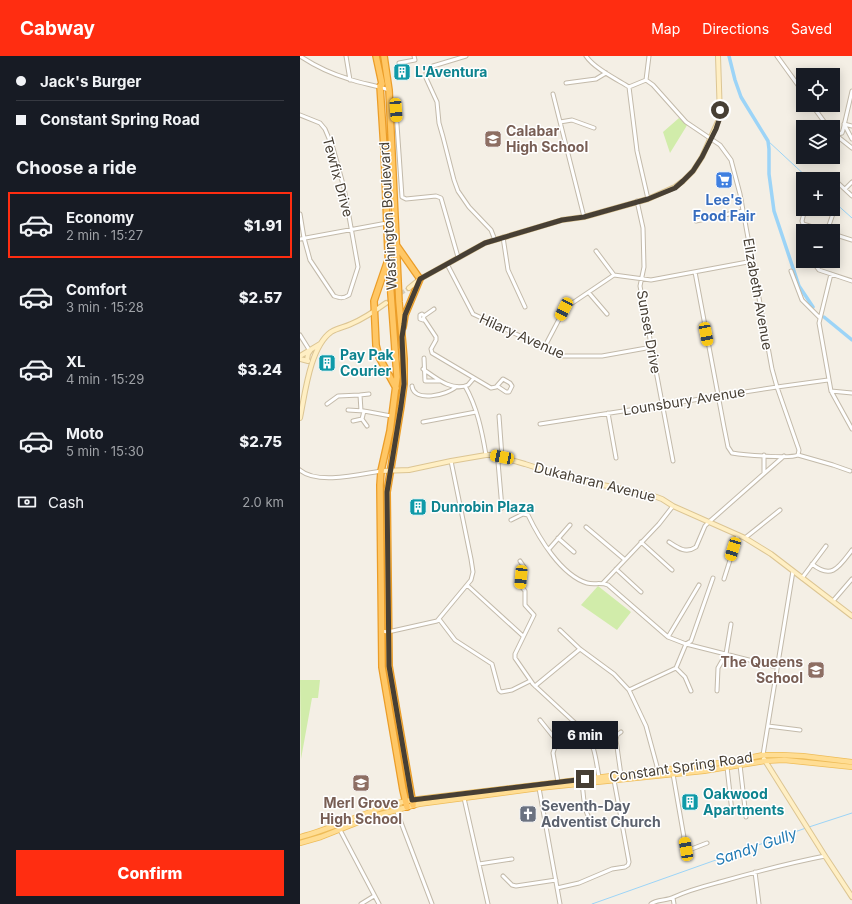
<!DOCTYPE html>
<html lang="en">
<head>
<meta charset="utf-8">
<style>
	body { margin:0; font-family:Inter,sans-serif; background:#242831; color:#f1f3f6; height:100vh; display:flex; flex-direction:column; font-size:15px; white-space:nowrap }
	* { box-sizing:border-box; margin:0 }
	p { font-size:13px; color:#9ea1a6 }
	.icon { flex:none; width:22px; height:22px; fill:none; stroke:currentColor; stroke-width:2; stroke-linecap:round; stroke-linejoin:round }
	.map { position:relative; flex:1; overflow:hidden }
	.side { display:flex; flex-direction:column; background:#171b24; width:300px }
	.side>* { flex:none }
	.top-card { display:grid; align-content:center; height:88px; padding:0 16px; background:#171b24 }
	.fabs { position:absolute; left:496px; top:12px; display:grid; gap:8px }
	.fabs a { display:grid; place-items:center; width:44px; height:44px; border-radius:0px; background:#171b24; box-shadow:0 2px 10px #0003; font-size:20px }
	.end { position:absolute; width:18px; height:18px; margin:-9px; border:5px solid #473f34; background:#fff; box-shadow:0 0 0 2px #fff }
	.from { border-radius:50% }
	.bubble { position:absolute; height:28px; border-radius:0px; background:#171b24; box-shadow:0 2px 10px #0003; font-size:13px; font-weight:800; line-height:28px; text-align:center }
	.car { position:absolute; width:12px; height:24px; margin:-12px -6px; border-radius:5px; box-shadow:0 0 3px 1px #0007; background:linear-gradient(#f5c518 24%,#345 0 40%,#f5c518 0 76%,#345 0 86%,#f5c518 0) }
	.top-card b { display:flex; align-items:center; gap:14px; height:38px; font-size:15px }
	.top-card b+b { border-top:1px solid #363941 }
	.top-card i { width:10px; height:10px; background:#f1f3f6 }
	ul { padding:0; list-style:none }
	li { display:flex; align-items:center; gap:12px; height:66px; margin:0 8px 6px; padding:0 8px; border:2px solid transparent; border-radius:0px }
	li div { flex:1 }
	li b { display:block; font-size:15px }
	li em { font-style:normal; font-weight:800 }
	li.selected { border-color:#ff2d11 }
	li>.icon { width:36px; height:36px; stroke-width:1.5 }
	h2 { padding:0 16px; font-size:18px; line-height:48px }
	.pay { display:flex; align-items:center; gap:10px; height:44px; padding:0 16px; font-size:15px }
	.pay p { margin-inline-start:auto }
	.primary-button { display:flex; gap:8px; margin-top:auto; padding:8px 16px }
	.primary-button a { flex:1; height:46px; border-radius:0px; background:#ff2d11; color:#fff; font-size:16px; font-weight:800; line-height:46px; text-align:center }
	header { display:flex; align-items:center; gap:24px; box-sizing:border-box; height:56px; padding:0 20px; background:#ff2d11; color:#fff }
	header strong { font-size:19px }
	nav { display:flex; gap:22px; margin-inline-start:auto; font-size:14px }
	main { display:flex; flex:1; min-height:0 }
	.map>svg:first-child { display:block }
</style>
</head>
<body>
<header>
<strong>Cabway</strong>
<nav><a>Map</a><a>Directions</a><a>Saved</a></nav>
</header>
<main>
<section class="side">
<div class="top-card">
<b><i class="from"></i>Jack's Burger</b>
<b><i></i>Constant Spring Road</b>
</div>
<h2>Choose a ride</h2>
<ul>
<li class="selected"><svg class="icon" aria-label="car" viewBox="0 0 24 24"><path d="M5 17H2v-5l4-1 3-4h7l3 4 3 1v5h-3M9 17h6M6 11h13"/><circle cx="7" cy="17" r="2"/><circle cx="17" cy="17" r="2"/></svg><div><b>Economy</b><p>2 min · 15:27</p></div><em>$1.91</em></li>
<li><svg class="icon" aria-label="car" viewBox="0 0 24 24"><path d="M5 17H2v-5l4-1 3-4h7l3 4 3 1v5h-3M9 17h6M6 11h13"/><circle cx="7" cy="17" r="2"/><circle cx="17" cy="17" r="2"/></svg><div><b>Comfort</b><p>3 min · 15:28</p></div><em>$2.57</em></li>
<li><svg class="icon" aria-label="car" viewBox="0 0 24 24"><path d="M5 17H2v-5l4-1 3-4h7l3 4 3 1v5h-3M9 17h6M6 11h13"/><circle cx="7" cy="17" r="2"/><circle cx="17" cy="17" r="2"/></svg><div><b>XL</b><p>4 min · 15:29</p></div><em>$3.24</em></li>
<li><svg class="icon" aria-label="car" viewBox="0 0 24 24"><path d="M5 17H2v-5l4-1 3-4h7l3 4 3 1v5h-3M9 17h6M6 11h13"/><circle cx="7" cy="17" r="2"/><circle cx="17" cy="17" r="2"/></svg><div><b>Moto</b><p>5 min · 15:30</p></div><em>$2.75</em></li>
</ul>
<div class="pay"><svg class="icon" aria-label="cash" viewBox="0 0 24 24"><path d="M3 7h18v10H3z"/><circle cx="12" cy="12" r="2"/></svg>Cash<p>2.0 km</p></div>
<div class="primary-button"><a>Confirm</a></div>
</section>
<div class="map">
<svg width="552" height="848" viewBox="0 0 552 848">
	<rect width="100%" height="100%" fill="#f4efe5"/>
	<!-- green -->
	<path fill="#d1ecaa" d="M379 62 387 69 386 71 370 97 363 76Z
		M298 530 331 556 317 574 281 549Z
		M0 624H20L18 642H12L1 703Z"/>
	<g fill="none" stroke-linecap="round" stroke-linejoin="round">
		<!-- stream -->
		<path stroke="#9cd4f7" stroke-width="1" d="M468 85 509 123
			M533 145 552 162
			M509 771 552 757
			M292 848 506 772"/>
		<!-- canal -->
		<path stroke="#9cd4f7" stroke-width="3.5" d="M429 0 435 24 441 41 468 85 469 93V118L474 155 499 230 513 251
			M524 261 552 284"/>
		<!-- secondary-tunnel -->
		<path stroke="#d1ccc2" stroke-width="4" stroke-dasharray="4 2" stroke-linecap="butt" d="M86 247 109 232"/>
		<defs>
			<path id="street" d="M0 0C15 10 32 18 49 23 62 28 76 29 89 34
				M46 0 50 24
				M166 0 133 10 126 17V22L137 46 139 67 143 81 154 124 158 135 169 151 191 174 195 184
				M286 0C294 12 316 23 329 31
				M477 0 503 36
				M99 7 115 4 114 0
				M346 24 353 29 386 66 420 89 431 104 440 138 472 313 477 331 499 394 498 399
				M346 24 349 0
				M266 27 296 23 306 17
				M329 31 337 95 348 143
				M329 31 346 24
				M253 38 284 161
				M512 49 528 71
				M96 54 102 141 106 143 136 140 141 142 158 201
				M0 59 20 67 25 73 33 92 44 132 58 211 49 239C43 243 40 242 34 240L10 204 4 182 0 158
				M260 66 272 64 294 72
				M544 68 552 83
				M544 68 552 70
				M533 77 552 92
				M534 79 542 77 543 74 552 35
				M537 126 552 140
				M545 133 552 126
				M337 145 343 172 344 211 340 230 373 405
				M505 153 502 165 503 168 525 175
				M396 165 443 155
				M527 175 535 152
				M533 178 552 184
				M203 181 208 214 225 251
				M0 183 87 167H95
				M296 195 314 219
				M518 205 516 210 519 214 552 225
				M147 208 173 258 263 300H302L352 291
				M491 215 502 244 519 261
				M395 216 424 371 428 391 432 397C444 399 490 403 498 399L533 409 550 415
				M531 218 519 267 531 335 552 373
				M289 237 307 258
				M124 260 122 258 120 259V263L123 264 124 260 134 253
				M124 263 136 281V284L131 293 132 297 191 332 196 331 203 323 210 327 212 330 209 336H206L197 330
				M0 279 10 295
				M244 292 265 252 314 219 351 224 453 205
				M124 302 125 325H140
				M123 313C136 322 152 336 168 329L174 322
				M112 330C114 347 147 339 156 331
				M165 330C177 351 182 375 186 399
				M531 335 552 337
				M27 348 38 340 60 339
				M48 354 64 355 91 360
				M61 355 60 339 69 338
				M64 355 62 363 67 370
				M308 357 316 402
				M199 360 202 401 198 406 202 452
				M53 365 62 363
				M123 366 176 356
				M240 368 477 331 528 324
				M0 414C17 429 61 418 81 415
				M464 417V399
				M211 464 223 458 228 459C239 482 261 519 287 527 294 529 301 526 308 529L368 581 386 588 477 611
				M286 471 324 503
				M258 482 274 496
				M445 482 480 454
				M341 486 372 514
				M369 486C378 492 386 498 396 491L405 470 409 466 484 400
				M249 493 270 469
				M220 505 224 511 221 530 225 535V549L234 559 215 598V602L233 628 286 677C295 690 296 705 299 721
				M512 508C532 524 539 511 552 494
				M316 513 341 536
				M502 522 526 490
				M424 523 438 479
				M303 527 359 468 373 450
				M167 529 223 580
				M533 545 552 523
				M139 563 155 584 192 608 199 634 201 636 212 634 230 625
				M260 574 280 593 314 618 329 634 346 670 358 714
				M81 575 88 576 137 565 171 524 173 516 171 503 151 405
				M368 581 399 529
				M376 612 385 621 391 635
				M235 630 280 593
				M329 634 376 612 386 588 391 585 413 522
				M417 635 418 612 426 598 431 568
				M240 664 256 684V688L253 697 258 726
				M468 670 500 674
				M463 699 493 515
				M440 709 446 761
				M427 711 432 756
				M373 718 386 793 389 794 407 787
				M321 719 316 684 317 679 321 676
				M282 727C284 740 283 758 293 766
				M239 732 260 848
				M164 742 188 848
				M94 748 132 848
				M40 774 79 848
				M179 808 212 803
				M455 816 459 848
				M203 820 212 829 216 830 256 824
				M257 832 279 827 312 813 325 811 328 809 329 806 314 724
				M373 842 374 848
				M61 848 74 840
				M351 848C357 843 367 845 374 841 389 834 405 830 420 826 455 816 489 807 525 800"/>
			<path id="secondary" d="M109 232 120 223 185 187 262 164 284 161 348 143 375 131 383 125 393 115 402 101 420 61 418 0
				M0 300 20 288
				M0 303 8 305
				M7 304 8 298 10 295
				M0 362C5 338 10 291 31 276 38 272 45 271 51 268 63 263 75 255 86 247
				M81 415 109 414 151 405 186 399H194L225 408 269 422 351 439 362 443 373 450 445 482 471 498 552 560
				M464 703 525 800 552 841"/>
			<path id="primary" d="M0 781C40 771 76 749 118 743L428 706 463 699H482L503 700 552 706
				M0 787 21 781 74 760 119 748 239 732 404 715 465 705 484 704 552 711"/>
			<path id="highway" d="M76 0 82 28 80 30 84 93 88 197 97 321 90 375 81 415 80 429 82 611 103 734 107 751
				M84 0 89 34 99 246 104 303V328L101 350 87 436 89 610 113 749
				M97 190 120 223 105 259 103 271
				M88 204 74 245 76 289 79 301 96 332"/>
		</defs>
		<!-- street casing -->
		<use href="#street" stroke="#c3baaa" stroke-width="5"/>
		<!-- secondary casing -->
		<use href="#secondary" stroke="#dcc593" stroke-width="6"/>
		<!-- primary casing -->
		<use href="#primary" stroke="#eebc59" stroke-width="6"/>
		<!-- highway casing -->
		<use href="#highway" stroke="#eb9d28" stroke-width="8"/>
		<!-- street -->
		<use href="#street" stroke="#fff" stroke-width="3"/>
		<!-- secondary -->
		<use href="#secondary" stroke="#ffefc4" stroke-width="4"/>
		<!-- primary -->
		<use href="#primary" stroke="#ffdd93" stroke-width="4.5"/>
		<!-- highway -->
		<use href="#highway" stroke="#ffc765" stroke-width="5.5"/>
	</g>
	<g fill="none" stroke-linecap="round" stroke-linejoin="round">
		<!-- route -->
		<path stroke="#473f34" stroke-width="5" d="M285 723 112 744 89 610 87 436 101 350 104 328 102 281 104 268 105 259 120 223 185 187 262 164 284 161 348 143 375 132 383 125 393 115 402 101 416 73 420 61V54"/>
	</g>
	<!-- icons -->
	<defs>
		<symbol id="building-square" viewBox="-11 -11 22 22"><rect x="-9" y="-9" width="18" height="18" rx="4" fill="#0f9aa8" stroke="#fff"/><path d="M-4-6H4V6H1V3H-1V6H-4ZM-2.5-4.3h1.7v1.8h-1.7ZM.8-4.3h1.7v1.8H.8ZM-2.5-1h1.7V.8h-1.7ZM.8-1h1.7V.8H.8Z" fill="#fff"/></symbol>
		<symbol id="school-square" viewBox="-11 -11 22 22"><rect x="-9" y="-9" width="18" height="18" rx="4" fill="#8d6e63" stroke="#fff"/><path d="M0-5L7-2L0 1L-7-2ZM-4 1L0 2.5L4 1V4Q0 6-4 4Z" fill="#fff"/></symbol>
		<symbol id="supermarket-square" viewBox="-11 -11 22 22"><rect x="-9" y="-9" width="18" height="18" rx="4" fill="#3f7fe0" stroke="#fff"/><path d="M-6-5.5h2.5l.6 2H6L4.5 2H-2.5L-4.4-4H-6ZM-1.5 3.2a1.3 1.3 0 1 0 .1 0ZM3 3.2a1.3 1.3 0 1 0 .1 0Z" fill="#fff"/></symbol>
		<symbol id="church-square" viewBox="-11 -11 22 22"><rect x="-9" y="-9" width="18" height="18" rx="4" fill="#6b7280" stroke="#fff"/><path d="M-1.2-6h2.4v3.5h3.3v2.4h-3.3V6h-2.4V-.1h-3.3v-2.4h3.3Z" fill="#fff"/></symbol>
	</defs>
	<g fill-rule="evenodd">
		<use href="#building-square" x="92" y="6" width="20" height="20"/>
		<use href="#school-square" x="183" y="73" width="20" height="20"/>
		<use href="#supermarket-square" x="414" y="114" width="20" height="20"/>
		<use href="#building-square" x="17" y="297" width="20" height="20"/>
		<use href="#building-square" x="108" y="441" width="20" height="20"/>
		<use href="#school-square" x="506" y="604" width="20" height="20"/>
		<use href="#school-square" x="51" y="717" width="20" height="20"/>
		<use href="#building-square" x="380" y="736" width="20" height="20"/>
		<use href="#church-square" x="218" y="748" width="20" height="20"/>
	</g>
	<g text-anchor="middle" stroke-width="3" stroke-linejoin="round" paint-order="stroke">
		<!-- culture labels -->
		<g font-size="14" font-weight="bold" fill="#0d838f" stroke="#fff" text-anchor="start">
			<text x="115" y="21">L'Aventura</text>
			<text x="40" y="304">Pay Pak<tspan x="40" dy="16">Courier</tspan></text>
			<text x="131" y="456">Dunrobin Plaza</text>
			<text x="403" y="743">Oakwood<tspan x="403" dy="16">Apartments</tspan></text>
		</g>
		<!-- education labels -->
		<g font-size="14" font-weight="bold" fill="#785e54" stroke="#fff" text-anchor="start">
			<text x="206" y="80">Calabar<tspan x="206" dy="16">High School</tspan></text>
			<text x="503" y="611" text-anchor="end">The Queens<tspan x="503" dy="16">School</tspan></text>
			<text x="61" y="752" text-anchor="middle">Merl Grove<tspan x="61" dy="16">High School</tspan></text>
		</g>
		<!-- street labels -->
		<g font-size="14" fill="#473f34" stroke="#fff">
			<text transform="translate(38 121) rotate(75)" y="5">Tewfix Drive</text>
			<text transform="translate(88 160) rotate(-93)" y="5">Washington Boulevard</text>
			<text transform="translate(458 238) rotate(80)" y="5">Elizabeth Avenue</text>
			<text transform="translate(349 276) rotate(80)" y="5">Sunset Drive</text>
			<text transform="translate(222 280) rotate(24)" y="5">Hilary Avenue</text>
			<text transform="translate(384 345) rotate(-9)" y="5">Lounsbury Avenue</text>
			<text transform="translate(295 426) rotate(14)" y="5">Dukaharan Avenue</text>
			<text transform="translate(381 711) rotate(-8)" y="5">Constant Spring Road</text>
		</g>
		<!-- shop labels -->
		<g font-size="14" font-weight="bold" fill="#366cbe" stroke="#fff">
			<text x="424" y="149">Lee's<tspan x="424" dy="16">Food Fair</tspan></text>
		</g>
		<!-- worship labels -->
		<g font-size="14" font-weight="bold" fill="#5b616d" stroke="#fff" text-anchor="start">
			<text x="241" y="755">Seventh-Day<tspan x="241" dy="16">Adventist Church</tspan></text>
		</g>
		<!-- water labels -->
		<g font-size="15" font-style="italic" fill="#227bb4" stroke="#fff">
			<text transform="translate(456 791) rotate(-19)" y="5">Sandy Gully</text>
		</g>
	</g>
</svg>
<div class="fabs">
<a><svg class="icon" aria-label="locate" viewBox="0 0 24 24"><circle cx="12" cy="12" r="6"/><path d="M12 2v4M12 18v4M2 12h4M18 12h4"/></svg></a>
<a><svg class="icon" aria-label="layers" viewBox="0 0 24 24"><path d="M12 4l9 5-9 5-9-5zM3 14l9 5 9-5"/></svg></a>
<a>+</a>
<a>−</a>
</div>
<i class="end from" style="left:420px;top:54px"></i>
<i class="end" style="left:285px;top:723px"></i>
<div class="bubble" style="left:252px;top:665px;width:66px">6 min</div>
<i class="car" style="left:96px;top:54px;rotate:176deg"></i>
<i class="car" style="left:264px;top:253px;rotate:207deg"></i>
<i class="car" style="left:406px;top:278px;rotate:169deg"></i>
<i class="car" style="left:202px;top:401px;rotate:281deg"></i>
<i class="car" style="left:433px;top:493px;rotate:197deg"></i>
<i class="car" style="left:221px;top:521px;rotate:185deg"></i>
<i class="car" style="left:386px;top:793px;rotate:350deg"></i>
</div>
</main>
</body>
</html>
